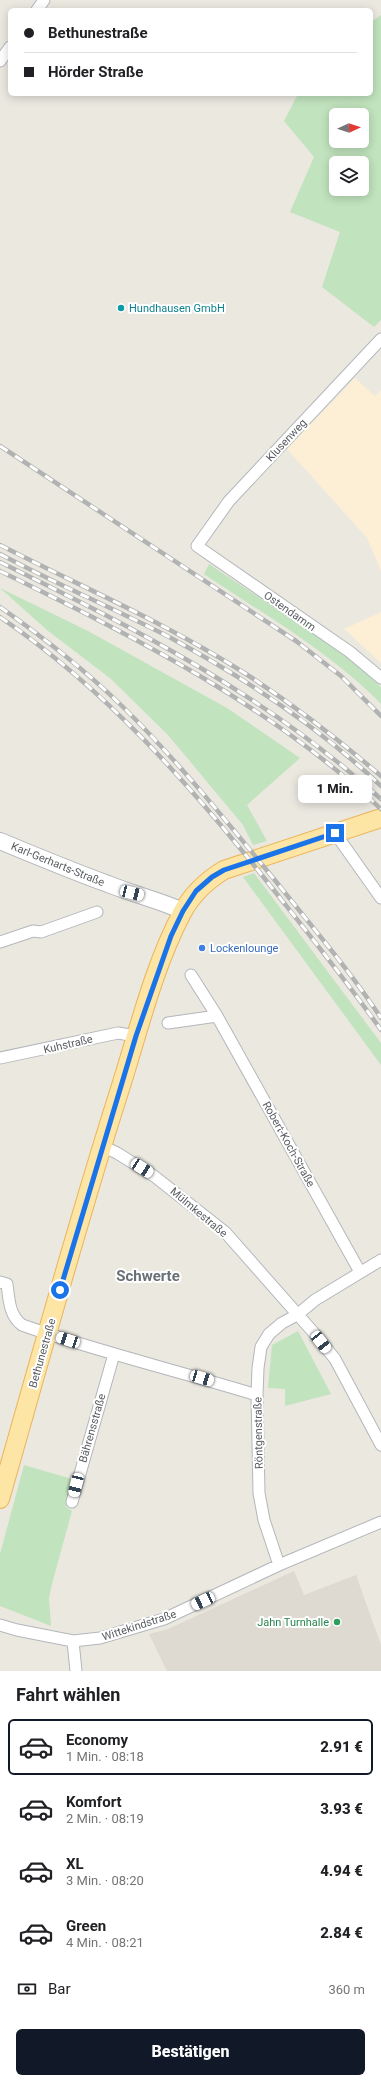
<!DOCTYPE html>
<html lang="de">
<head>
<meta charset="utf-8">
<style>
	body { margin:0; font-family:Roboto,sans-serif; background:#f6f6f6; color:#202124; height:100vh; display:flex; flex-direction:column; font-size:15px; white-space:nowrap }
	* { box-sizing:border-box; margin:0 }
	p { font-size:13px; color:#757577 }
	.icon { flex:none; width:22px; height:22px; fill:none; stroke:currentColor; stroke-width:2; stroke-linecap:round; stroke-linejoin:round }
	.map { position:relative; height:1671px; overflow:hidden }
	.drawer { display:flex; flex-direction:column; background:#fff; flex:1 }
	.drawer>* { flex:none }
	.hud { position:absolute; left:8px; top:8px; width:365px; height:88px; border-radius:6px; box-shadow:0 2px 10px #0003; display:grid; align-content:center; height:88px; padding:0 16px; background:#fff }
	.needle { width:26px; rotate:86deg }
	.buttons { position:absolute; left:329px; top:108px; display:grid; gap:8px }
	.buttons a { display:grid; place-items:center; width:40px; height:40px; border-radius:6px; background:#fff; box-shadow:0 2px 10px #0003; font-size:20px }
	.end { position:absolute; width:18px; height:18px; margin:-9px; border:5px solid #1a73e8; background:#fff; box-shadow:0 0 0 2px #fff }
	.from { border-radius:50% }
	.bubble { position:absolute; height:28px; border-radius:6px; background:#fff; box-shadow:0 2px 10px #0003; font-size:13px; font-weight:800; line-height:28px; text-align:center }
	.car { position:absolute; width:12px; height:24px; margin:-12px -6px; border-radius:5px; box-shadow:0 0 3px 1px #0007; background:linear-gradient(#fff 24%,#345 0 40%,#fff 0 76%,#345 0 86%,#fff 0) }
	.hud b { display:flex; align-items:center; gap:14px; height:38px; font-size:15px }
	.hud b+b { border-top:1px solid #e0e0e0 }
	.hud i { width:10px; height:10px; background:#202124 }
	ul { padding:0; list-style:none }
	li { display:flex; align-items:center; gap:12px; height:56px; margin:0 8px 6px; padding:0 8px; border:2px solid transparent; border-radius:6px }
	li div { flex:1 }
	li b { display:block; font-size:15px }
	li em { font-style:normal; font-weight:800 }
	li.on { border-color:#111827 }
	li>.icon { width:36px; height:36px; stroke-width:1.5 }
	h2 { padding:0 16px; font-size:18px; line-height:48px }
	.pay { display:flex; align-items:center; gap:10px; height:44px; padding:0 16px; font-size:15px }
	.pay p { margin-inline-start:auto }
	.action { display:flex; gap:8px; margin-top:auto; padding:8px 16px }
	.action a { flex:1; height:46px; border-radius:6px; background:#111827; color:#fff; font-size:16px; font-weight:800; line-height:46px; text-align:center }
	.map>svg:first-child { display:block }
</style>
</head>
<body>
<div class="map">
<svg width="381" height="1671" viewBox="0 0 381 1671">
	<rect width="100%" height="100%" fill="#ebe8e0"/>
	<!-- commercial -->
	<path fill="#fcefd5" d="M355 378 375 396 381 390V571L367 538 287 449Z
		M381 612V663L344 629Z"/>
	<!-- education -->
	<path fill="#ded9d1" d="M294 1571 304 1595 356 1575 381 1645V1671H167L149 1634 168 1629Z"/>
	<!-- green -->
	<path fill="#c1e3bd" fill-rule="evenodd" d="M381 15V320L374 327 322 287 340 232 290 212 314 157 284 121 298 94H371V22ZM336 115H362V141H336ZM336 163H362V189H336Z
		M209 564 348 657 381 687V704C332 653 263 614 204 574Z
		M0 588 88 631 227 708 300 758 247 805 267 841 253 845 243 825 168 735 111 679 47 630Z
		M254 873 381 1043V1065L243 877Z
		M298 1331 331 1394 285 1406V1389L268 1388 272 1345Z
		M24 1465 72 1479 71 1491 66 1507 72 1511 52 1584 49 1598 51 1626 0 1606V1554Z"/>
	<g fill="none" stroke-linecap="round" stroke-linejoin="round">
		<defs>
			<path id="street" d="M37 10 44 0
				M0 61 10 47
				M381 339 229 501 197 546 350 652 381 678
				M335 833 381 898
				M0 942 33 931 41 932 97 912
				M217 1016 360 1272
				M168 1023 217 1016 191 975
				M0 1058 118 1033 136 1036
				M102 1146 117 1153 154 1176 225 1232 314 1333 335 1359 381 1445
				M0 1282 7 1284C9 1299 9 1315 22 1325 99 1352 179 1371 257 1395
				M72 1502 114 1354
				M279 1565 264 1520 259 1493 257 1395 258 1368 261 1347 269 1334 282 1323 297 1315 315 1300 381 1260
				M0 1625 17 1630 73 1641 100 1638 164 1619 279 1565 381 1522
				M73 1641 76 1671"/>
			<path id="secondary" d="M0 841C36 856 72 871 108 884 133 894 158 900 183 911"/>
			<path id="primary" d="M0 1499C39 1363 76 1227 119 1092 138 1033 153 968 182 913 192 894 206 881 224 870L381 818"/>
		</defs>
		<!-- street casing -->
		<use href="#street" stroke="#b3b7bb" stroke-width="13"/>
		<!-- secondary casing -->
		<use href="#secondary" stroke="#b2b6bb" stroke-width="18"/>
		<!-- primary casing -->
		<use href="#primary" stroke="#ebb459" stroke-width="20"/>
		<!-- street -->
		<use href="#street" stroke="#fff" stroke-width="11"/>
		<!-- secondary -->
		<use href="#secondary" stroke="#fff" stroke-width="16"/>
		<!-- primary -->
		<use href="#primary" stroke="#fce5a5" stroke-width="18"/>
		<defs>
			<path id="rail" d="M0 446 296 641 341 676 381 716
				M0 545C82 587 168 624 246 674 294 705 338 739 381 776
				M0 554C56 584 115 609 171 638 246 679 319 727 381 786
				M0 562C138 630 266 695 381 799
				M0 571C135 637 270 705 381 809
				M0 607C43 637 85 670 122 706 178 761 228 823 278 884 313 928 350 971 381 1018
				M0 617C106 689 190 785 269 884 307 932 346 980 381 1030"/>
		</defs>
		<!-- rail casing -->
		<use href="#rail" stroke="#b1b2b2" stroke-width="4.5"/>
		<!-- rail -->
		<use href="#rail" stroke="#fff" stroke-width="3" stroke-dasharray="9" stroke-linecap="butt"/>
	</g>
	<g fill="none" stroke-linecap="round" stroke-linejoin="round">
		<!-- route -->
		<path stroke="#1a73e8" stroke-width="5" d="M60 1290 136 1036 171 936 183 911 196 891 212 877 224 870 335 833"/>
	</g>
	<!-- markers -->
	<circle fill="#0f9aa8" stroke="#fff" stroke-width="1.5" cx="121" cy="308" r="4"/>
	<circle fill="#3f7fe0" stroke="#fff" stroke-width="1.5" cx="202" cy="948" r="4"/>
	<circle fill="#2e9e5b" stroke="#fff" stroke-width="1.5" cx="337" cy="1622" r="4"/>
	<g text-anchor="middle" stroke-width="4" stroke-linejoin="round" paint-order="stroke">
		<!-- culture labels -->
		<g font-size="11" fill="#0d838f" stroke="#fff" text-anchor="start">
			<text x="129" y="312">Hundhausen GmbH</text>
		</g>
		<!-- street labels -->
		<g font-size="11" fill="#595d61" stroke="#fff">
			<text transform="translate(286 440) rotate(-47)" y="4">Klusenweg</text>
			<text transform="translate(290 611) rotate(35)" y="4">Ostendamm</text>
			<text transform="translate(58 864) rotate(22)" y="4">Karl-Gerharts-Straße</text>
			<text transform="translate(68 1044) rotate(-13)" y="4">Kuhstraße</text>
			<text transform="translate(289 1144) rotate(61)" y="4">Robert-Koch-Straße</text>
			<text transform="translate(199 1212) rotate(40)" y="4">Mülmkestraße</text>
			<text transform="translate(42 1353) rotate(-74)" y="4">Bethunestraße</text>
			<text transform="translate(92 1428) rotate(-74)" y="4">Bährensstraße</text>
			<text transform="translate(258 1433) rotate(-91)" y="4">Röntgenstraße</text>
			<text transform="translate(139 1625) rotate(-18)" y="4">Wittekindstraße</text>
		</g>
		<!-- shop labels -->
		<g font-size="11" fill="#366cbe" stroke="#fff" text-anchor="start">
			<text x="210" y="952">Lockenlounge</text>
		</g>
		<!-- leisure labels -->
		<g font-size="11" fill="#27864d" stroke="#fff" text-anchor="end">
			<text x="329" y="1626">Jahn Turnhalle</text>
		</g>
		<!-- district labels -->
		<g font-size="15" font-weight="bold" fill="#6a6f73" stroke="#fff">
			<text x="148" y="1281">Schwerte</text>
		</g>
	</g>
</svg>
<div class="buttons">
<a><svg class="needle" viewBox="-14 -14 28 28"><path d="M0-13l5 13h-10z" fill="#e53935"/><path d="M0 13l5-13h-10z" fill="#757577"/></svg></a>
<a><svg class="icon" aria-label="layers" viewBox="0 0 24 24"><path d="M12 4l9 5-9 5-9-5zM3 14l9 5 9-5"/></svg></a>
</div>
<i class="end from" style="left:60px;top:1290px"></i>
<i class="end" style="left:335px;top:833px"></i>
<div class="bubble" style="left:298px;top:775px;width:74px">1 Min.</div>
<i class="car" style="left:132px;top:893px;rotate:104deg"></i>
<i class="car" style="left:142px;top:1168px;rotate:123deg"></i>
<i class="car" style="left:68px;top:1340px;rotate:288deg"></i>
<i class="car" style="left:321px;top:1342px;rotate:142deg"></i>
<i class="car" style="left:202px;top:1378px;rotate:107deg"></i>
<i class="car" style="left:76px;top:1485px;rotate:194deg"></i>
<i class="car" style="left:203px;top:1601px;rotate:245deg"></i>
<div class="hud">
<b><i class="from"></i>Bethunestraße</b>
<b><i></i>Hörder Straße</b>
</div>
</div>
<section class="drawer">
<h2>Fahrt wählen</h2>
<ul>
<li class="on"><svg class="icon" aria-label="car" viewBox="0 0 24 24"><path d="M5 17H2v-5l4-1 3-4h7l3 4 3 1v5h-3M9 17h6M6 11h13"/><circle cx="7" cy="17" r="2"/><circle cx="17" cy="17" r="2"/></svg><div><b>Economy</b><p>1 Min. · 08:18</p></div><em>2.91 €</em></li>
<li><svg class="icon" aria-label="car" viewBox="0 0 24 24"><path d="M5 17H2v-5l4-1 3-4h7l3 4 3 1v5h-3M9 17h6M6 11h13"/><circle cx="7" cy="17" r="2"/><circle cx="17" cy="17" r="2"/></svg><div><b>Komfort</b><p>2 Min. · 08:19</p></div><em>3.93 €</em></li>
<li><svg class="icon" aria-label="car" viewBox="0 0 24 24"><path d="M5 17H2v-5l4-1 3-4h7l3 4 3 1v5h-3M9 17h6M6 11h13"/><circle cx="7" cy="17" r="2"/><circle cx="17" cy="17" r="2"/></svg><div><b>XL</b><p>3 Min. · 08:20</p></div><em>4.94 €</em></li>
<li><svg class="icon" aria-label="car" viewBox="0 0 24 24"><path d="M5 17H2v-5l4-1 3-4h7l3 4 3 1v5h-3M9 17h6M6 11h13"/><circle cx="7" cy="17" r="2"/><circle cx="17" cy="17" r="2"/></svg><div><b>Green</b><p>4 Min. · 08:21</p></div><em>2.84 €</em></li>
</ul>
<div class="pay"><svg class="icon" aria-label="cash" viewBox="0 0 24 24"><path d="M3 7h18v10H3z"/><circle cx="12" cy="12" r="2"/></svg>Bar<p>360 m</p></div>
<div class="action"><a>Bestätigen</a></div>
</section>
</body>
</html>
